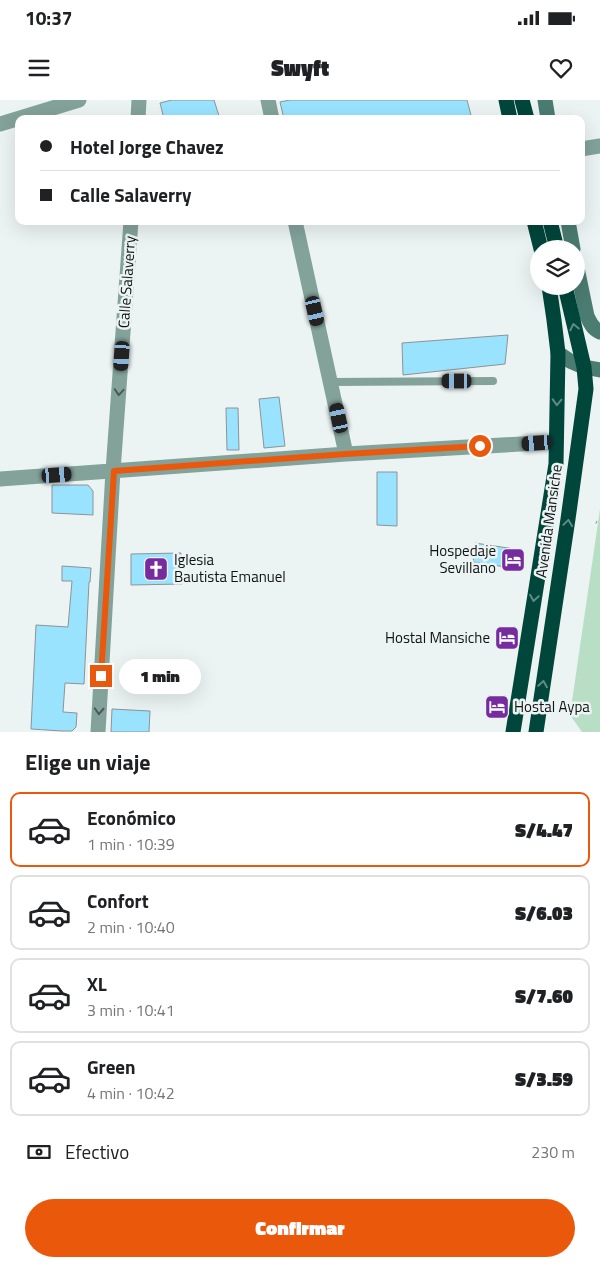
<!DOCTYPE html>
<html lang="es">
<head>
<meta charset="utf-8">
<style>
	body { margin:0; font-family:"Titillium Web",sans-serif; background:#f6f6f6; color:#202124; height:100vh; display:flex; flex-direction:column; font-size:19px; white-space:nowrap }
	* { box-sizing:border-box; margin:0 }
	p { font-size:16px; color:#757577 }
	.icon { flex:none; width:28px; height:28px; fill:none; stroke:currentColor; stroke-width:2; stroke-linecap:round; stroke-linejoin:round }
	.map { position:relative; height:632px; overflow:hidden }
	.side { display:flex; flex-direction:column; background:#fff; flex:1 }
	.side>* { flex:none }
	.banner { position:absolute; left:15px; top:15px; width:570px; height:110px; border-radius:10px; box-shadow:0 5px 20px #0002; display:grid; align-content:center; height:110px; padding:0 25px; background:#fff }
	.buttons { position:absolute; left:530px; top:140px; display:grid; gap:10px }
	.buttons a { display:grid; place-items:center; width:55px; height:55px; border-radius:50%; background:#fff; box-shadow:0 5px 20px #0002; font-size:25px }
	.end { position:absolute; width:22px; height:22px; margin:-11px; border:6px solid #ea580c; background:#fff; box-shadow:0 0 0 2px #fff }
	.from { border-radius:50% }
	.bubble { position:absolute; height:35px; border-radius:18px; background:#fff; box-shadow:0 5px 20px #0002; font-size:16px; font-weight:800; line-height:35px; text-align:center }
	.car { position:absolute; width:15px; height:30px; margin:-15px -8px; border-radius:6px; box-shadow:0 0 4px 1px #0007; background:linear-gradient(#222 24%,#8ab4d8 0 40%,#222 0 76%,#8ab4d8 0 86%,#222 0) }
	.banner b { display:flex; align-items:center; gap:18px; height:48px; font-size:19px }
	.banner b+b { border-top:1px solid #e0e0e0 }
	.banner i { width:12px; height:12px; background:#202124 }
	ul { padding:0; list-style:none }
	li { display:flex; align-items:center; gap:15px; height:75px; margin:0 10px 8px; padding:0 15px; border:2px solid #e0e0e0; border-radius:10px }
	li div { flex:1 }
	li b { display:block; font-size:19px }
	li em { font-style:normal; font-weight:800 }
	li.active { border-color:#ea580c }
	li>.icon { width:45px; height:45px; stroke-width:1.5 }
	h2 { padding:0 25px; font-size:22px; line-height:60px }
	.pay { display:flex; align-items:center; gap:12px; height:55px; padding:0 25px; font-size:19px }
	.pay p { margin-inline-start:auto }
	.primary-button { display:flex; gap:10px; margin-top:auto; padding:10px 25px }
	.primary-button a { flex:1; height:58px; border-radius:30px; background:#ea580c; color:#fff; font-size:20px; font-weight:800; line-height:58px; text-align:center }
	.status { display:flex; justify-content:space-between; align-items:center; height:35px; padding:0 25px; background:#fff; direction:ltr }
	.status svg { height:14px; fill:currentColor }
	header { display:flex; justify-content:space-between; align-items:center; height:65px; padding:0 25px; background:#fff; font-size:22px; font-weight:800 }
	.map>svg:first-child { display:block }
</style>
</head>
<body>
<div class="status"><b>10:37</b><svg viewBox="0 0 49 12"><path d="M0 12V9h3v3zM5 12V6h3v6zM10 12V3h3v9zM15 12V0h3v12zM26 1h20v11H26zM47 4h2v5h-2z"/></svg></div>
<header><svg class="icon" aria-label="menu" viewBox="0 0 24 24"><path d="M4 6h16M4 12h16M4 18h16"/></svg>Swyft<svg class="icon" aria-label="heart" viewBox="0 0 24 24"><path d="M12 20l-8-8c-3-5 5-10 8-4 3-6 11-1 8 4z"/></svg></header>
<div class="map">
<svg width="600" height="632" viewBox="0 0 600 632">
	<rect width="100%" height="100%" fill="#ecf3f3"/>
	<!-- green -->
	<path fill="#b8dfc5" d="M600 409V632H582L570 615Z"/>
	<!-- building -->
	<path fill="#99e3fe" stroke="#8e9395" d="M172 0H214L220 19H164L160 3Z
		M290 0H467L472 19H284L280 2Z
		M508 235 505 264 403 275 402 243Z
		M279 297 285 346 264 348 259 299Z
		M226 308H238L239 350H227Z
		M377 372H397V426L377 425Z
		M52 385H88L93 391V415L52 413Z
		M475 443 521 450 519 469 473 462Z
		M181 453 182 484 131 485V454Z
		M62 466 91 468 90 482H89L84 584 65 583 63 612 77 613 76 627 72 631H62L31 629 36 525 68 527 72 481H62Z
		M112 609 150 611 149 632H111Z"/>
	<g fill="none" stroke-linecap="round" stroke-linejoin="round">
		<!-- path -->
		<path stroke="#888c8c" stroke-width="3" stroke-dasharray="1 4" stroke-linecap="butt" d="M596 422 598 423"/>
		<!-- lane -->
		<path stroke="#82a29a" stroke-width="8" d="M331 282 493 281"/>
		<!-- street -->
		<path stroke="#82a29a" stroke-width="15" d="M268 0 272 19
			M138 19 139 0
			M0 24 79 0
			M581 49 600 46
			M295 121 346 354
			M0 379 346 354 556 342
			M98 632 113 371 131 121"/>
		<!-- secondary -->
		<path stroke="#4b7c71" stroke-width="15" d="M545 0 548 19
			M568 121 573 149
			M576 163 587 216C590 223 593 229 600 232
			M558 253 570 261 584 267 600 270"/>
		<!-- highway -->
		<path stroke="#00463b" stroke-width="15" d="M506 0 510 19
			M522 0 527 19
			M534 121 541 149
			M550 121 557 149
			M513 632 556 364 558 253 554 220 549 186
			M536 632 568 419 586 289 584 267 565 186"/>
	</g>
	<!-- one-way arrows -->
	<defs><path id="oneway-chevron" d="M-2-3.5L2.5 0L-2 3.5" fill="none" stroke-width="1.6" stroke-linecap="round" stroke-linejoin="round" transform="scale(1.25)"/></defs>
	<g stroke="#5e8b85">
		<use href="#oneway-chevron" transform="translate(574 227) rotate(-102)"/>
		<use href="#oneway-chevron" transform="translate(557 302) rotate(92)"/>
		<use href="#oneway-chevron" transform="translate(568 423) rotate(-82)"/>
		<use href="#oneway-chevron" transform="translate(534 498) rotate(99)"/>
		<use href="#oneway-chevron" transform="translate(543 584) rotate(-81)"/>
	</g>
	<g stroke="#4a5a56">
		<use href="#oneway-chevron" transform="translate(119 292) rotate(94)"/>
		<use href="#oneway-chevron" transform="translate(99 611) rotate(93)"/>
	</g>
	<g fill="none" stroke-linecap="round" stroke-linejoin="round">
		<!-- route -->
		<path stroke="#ea580c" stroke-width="6" d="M101 576 114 371 346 354 480 346"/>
	</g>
	<!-- icons -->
	<defs>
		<symbol id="hotel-square" viewBox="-11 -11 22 22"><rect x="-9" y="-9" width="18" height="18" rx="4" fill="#762c9e" stroke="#ecf3f3"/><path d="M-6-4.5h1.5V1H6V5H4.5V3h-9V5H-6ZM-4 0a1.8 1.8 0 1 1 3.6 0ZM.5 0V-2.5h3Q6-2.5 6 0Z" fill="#fff"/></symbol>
		<symbol id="church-square" viewBox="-11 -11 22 22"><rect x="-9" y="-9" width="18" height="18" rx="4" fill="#762c9e" stroke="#ecf3f3"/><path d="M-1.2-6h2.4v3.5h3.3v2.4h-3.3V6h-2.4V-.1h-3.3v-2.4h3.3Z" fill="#fff"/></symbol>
	</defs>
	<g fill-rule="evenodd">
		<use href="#hotel-square" x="499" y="446" width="28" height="28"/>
		<use href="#church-square" x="142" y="455" width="28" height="28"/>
		<use href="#hotel-square" x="493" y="524" width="28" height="28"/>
		<use href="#hotel-square" x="483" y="593" width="28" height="28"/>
	</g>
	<g text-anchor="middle" stroke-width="5" stroke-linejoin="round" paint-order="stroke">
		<!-- street labels -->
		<g font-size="15" fill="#111313" stroke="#ecf3f3">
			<text transform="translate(127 182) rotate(-86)" y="5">Calle Salaverry</text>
			<text transform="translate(549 421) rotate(-82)" y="5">Avenida Mansiche</text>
		</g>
		<!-- poi labels -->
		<g font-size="15" fill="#111313" stroke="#ecf3f3" text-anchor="end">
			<text x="496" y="456">Hospedaje<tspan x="496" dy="17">Sevillano</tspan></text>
			<text x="174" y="465" text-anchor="start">Iglesia<tspan x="174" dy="17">Bautista Emanuel</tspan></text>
			<text x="490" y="543">Hostal Mansiche</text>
			<text x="514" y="612" text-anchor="start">Hostal Aypa</text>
		</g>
	</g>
</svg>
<div class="buttons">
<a><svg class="icon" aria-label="layers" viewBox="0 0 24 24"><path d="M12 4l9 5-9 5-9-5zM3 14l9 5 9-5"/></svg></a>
</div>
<i class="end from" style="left:480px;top:346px"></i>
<i class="end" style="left:101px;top:576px"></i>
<div class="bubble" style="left:119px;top:559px;width:82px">1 min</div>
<i class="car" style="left:315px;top:211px;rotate:167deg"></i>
<i class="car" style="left:122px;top:256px;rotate:184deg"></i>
<i class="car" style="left:457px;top:281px;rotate:270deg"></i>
<i class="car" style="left:339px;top:318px;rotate:348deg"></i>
<i class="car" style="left:537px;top:343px;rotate:266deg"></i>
<i class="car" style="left:57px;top:375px;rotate:86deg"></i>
<div class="banner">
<b><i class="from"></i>Hotel Jorge Chavez</b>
<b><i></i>Calle Salaverry</b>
</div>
</div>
<section class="side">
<h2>Elige un viaje</h2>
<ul>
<li class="active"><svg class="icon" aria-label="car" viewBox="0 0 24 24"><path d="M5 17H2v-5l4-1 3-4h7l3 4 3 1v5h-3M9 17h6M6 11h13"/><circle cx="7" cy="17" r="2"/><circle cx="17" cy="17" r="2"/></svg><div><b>Económico</b><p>1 min · 10:39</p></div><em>S/4.47</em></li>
<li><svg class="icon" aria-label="car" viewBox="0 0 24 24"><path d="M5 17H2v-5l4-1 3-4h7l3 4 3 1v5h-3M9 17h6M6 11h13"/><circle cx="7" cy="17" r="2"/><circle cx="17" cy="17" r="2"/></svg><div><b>Confort</b><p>2 min · 10:40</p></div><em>S/6.03</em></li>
<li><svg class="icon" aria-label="car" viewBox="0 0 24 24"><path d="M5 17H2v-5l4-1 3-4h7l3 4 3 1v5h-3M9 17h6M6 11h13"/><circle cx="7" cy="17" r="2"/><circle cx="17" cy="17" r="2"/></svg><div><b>XL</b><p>3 min · 10:41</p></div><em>S/7.60</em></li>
<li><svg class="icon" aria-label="car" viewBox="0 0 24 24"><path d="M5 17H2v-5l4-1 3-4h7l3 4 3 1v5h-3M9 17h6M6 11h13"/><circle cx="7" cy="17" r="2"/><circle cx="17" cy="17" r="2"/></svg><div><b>Green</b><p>4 min · 10:42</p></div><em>S/3.59</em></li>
</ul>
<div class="pay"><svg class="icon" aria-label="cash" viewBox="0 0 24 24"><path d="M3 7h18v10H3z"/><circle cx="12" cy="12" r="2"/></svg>Efectivo<p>230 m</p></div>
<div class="primary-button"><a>Confirmar</a></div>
</section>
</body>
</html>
